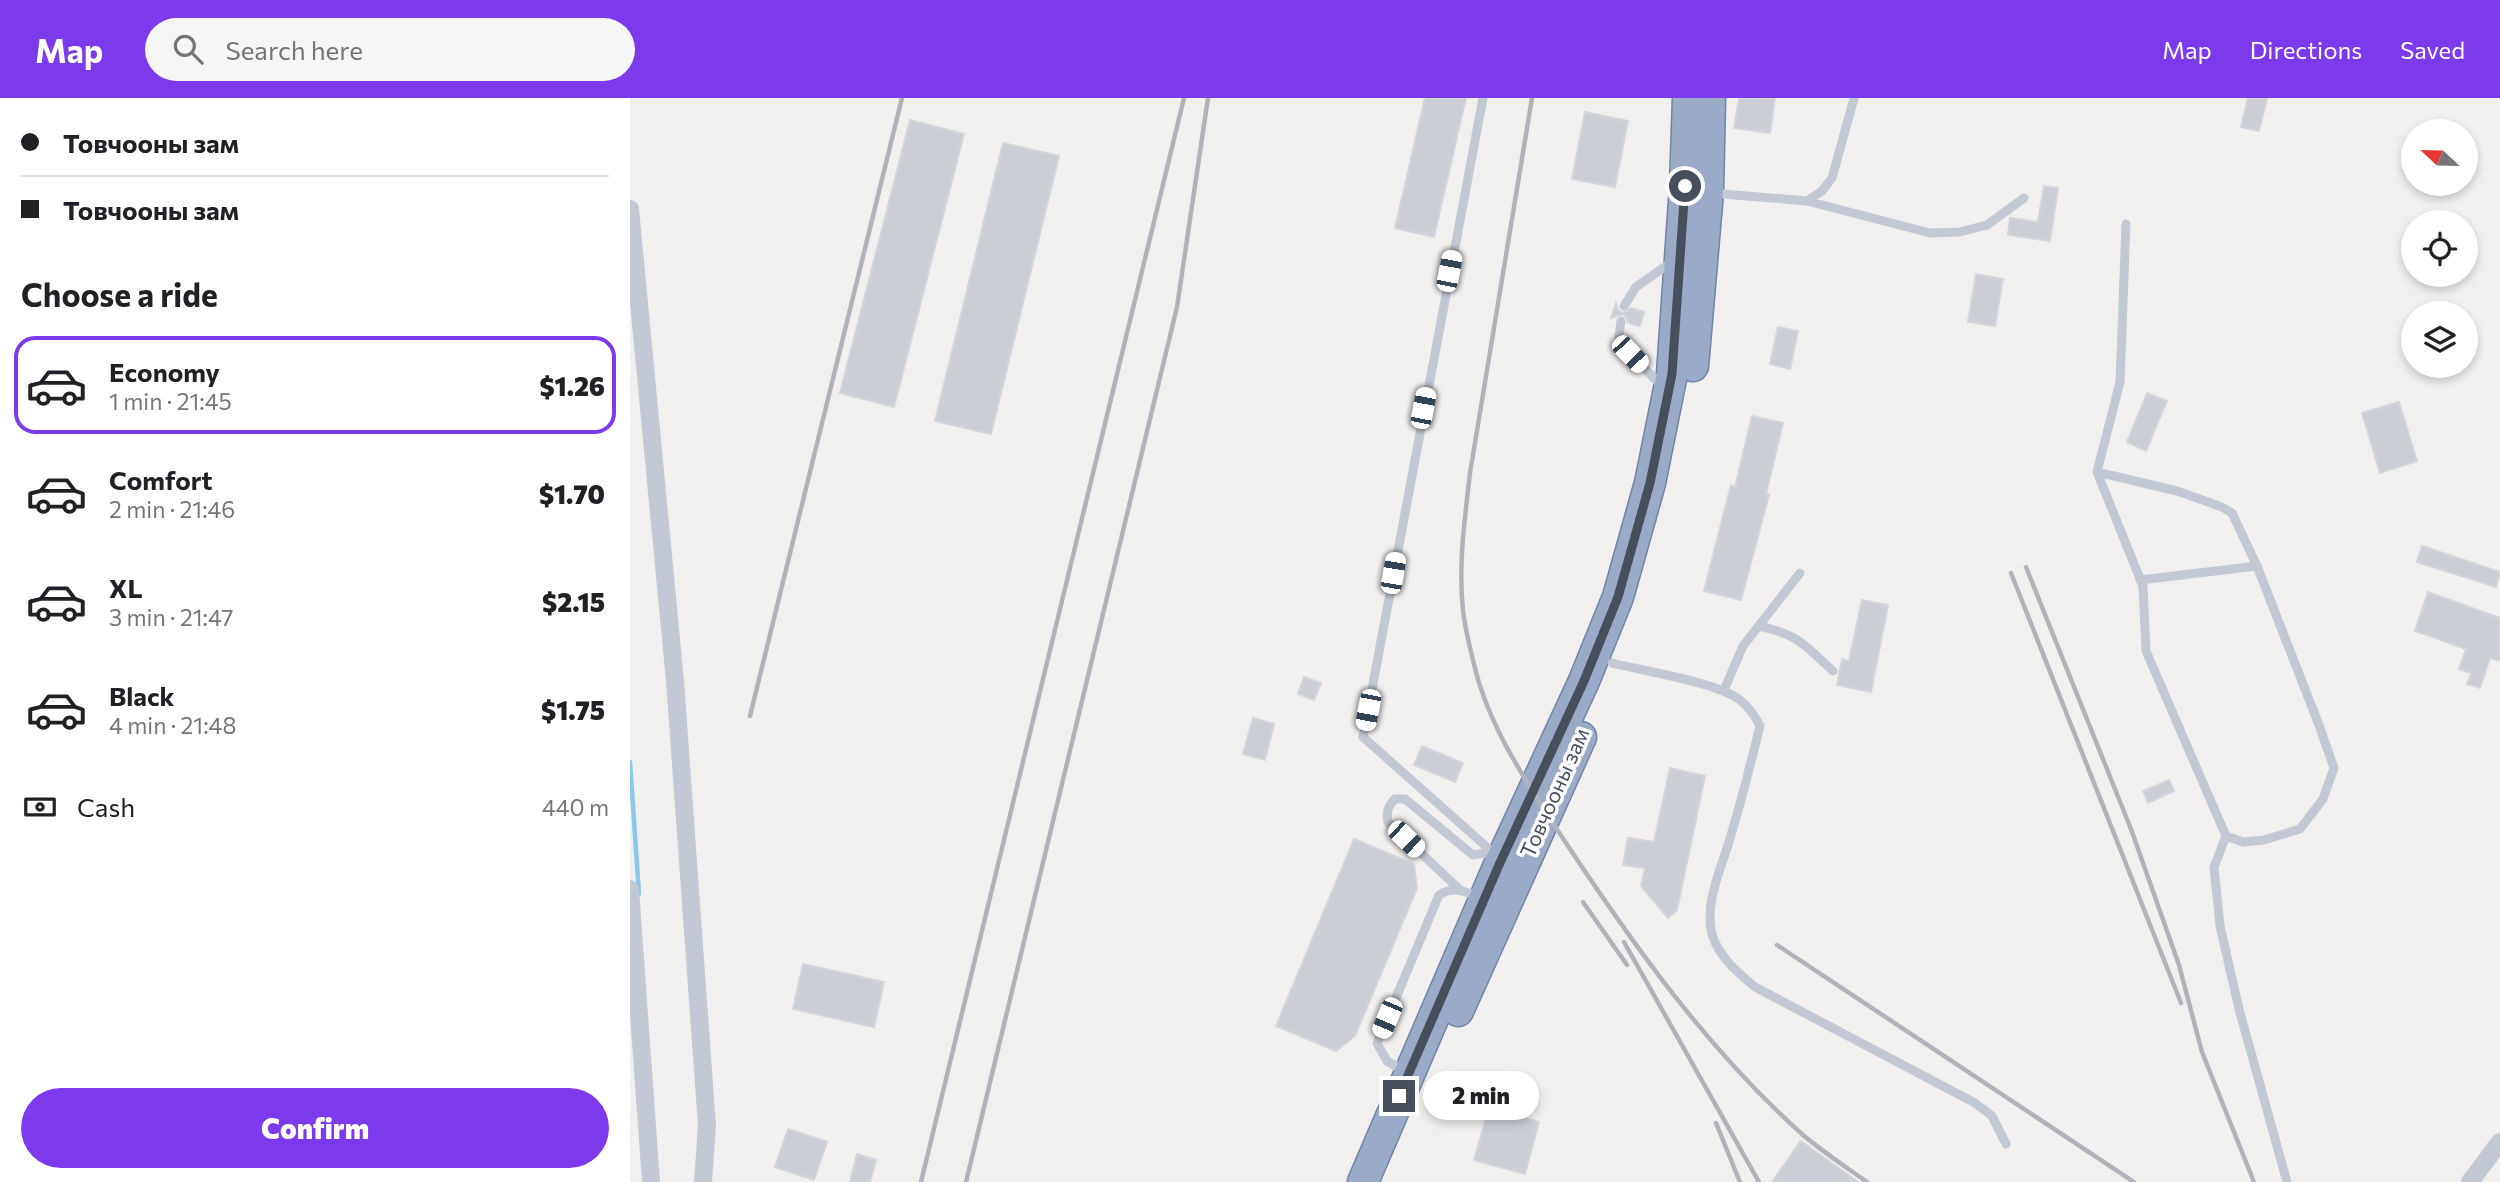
<!DOCTYPE html>
<html lang="en">
<head>
<meta charset="utf-8">
<style>
	body { margin:0; font-family:Commissioner,sans-serif; background:#f6f6f6; color:#202124; height:100vh; display:flex; flex-direction:column; font-size:26px; white-space:nowrap }
	* { box-sizing:border-box; margin:0 }
	p { font-size:23px; color:#757577 }
	.icon { flex:none; width:38px; height:38px; fill:none; stroke:currentColor; stroke-width:2; stroke-linecap:round; stroke-linejoin:round }
	.map { position:relative; flex:1; overflow:hidden }
	.sheet { display:flex; flex-direction:column; background:#fff; width:630px }
	.sheet>* { flex:none }
	.banner { display:grid; align-content:center; height:154px; padding:0 21px; background:#fff }
	.needle { width:46px; rotate:292deg }
	.tools { position:absolute; left:1771px; top:21px; display:grid; gap:14px }
	.tools a { display:grid; place-items:center; width:77px; height:77px; border-radius:50%; background:#fff; box-shadow:0 4px 10px #0003; font-size:35px }
	.end { position:absolute; width:32px; height:32px; margin:-16px; border:9px solid #474f5d; background:#fff; box-shadow:0 0 0 4px #fff }
	.from { border-radius:50% }
	.bubble { position:absolute; height:49px; border-radius:24px; background:#fff; box-shadow:0 4px 10px #0003; font-size:23px; font-weight:800; line-height:49px; text-align:center }
	.car { position:absolute; width:21px; height:42px; margin:-21px -10px; border-radius:9px; box-shadow:0 0 5px 2px #0007; background:linear-gradient(#fff 24%,#345 0 40%,#fff 0 76%,#345 0 86%,#fff 0) }
	.banner b { display:flex; align-items:center; gap:24px; height:66px; font-size:26px }
	.banner b+b { border-top:2px solid #e0e0e0 }
	.banner i { width:18px; height:18px; background:#202124 }
	ul { padding:0; list-style:none }
	li { display:flex; align-items:center; gap:21px; height:98px; margin:0 14px 10px; padding:0 7px; border:4px solid transparent; border-radius:21px }
	li div { flex:1 }
	li b { display:block; font-size:26px }
	li em { font-style:normal; font-weight:800 }
	li.current { border-color:#7c3aed }
	li>.icon { width:63px; height:63px; stroke-width:1.5 }
	h2 { padding:0 21px; font-size:32px; line-height:84px }
	.pay { display:flex; align-items:center; gap:18px; height:77px; padding:0 21px; font-size:26px }
	.pay p { margin-inline-start:auto }
	.primary-button { display:flex; gap:14px; margin-top:auto; padding:14px 21px }
	.primary-button a { flex:1; height:80px; border-radius:42px; background:#7c3aed; color:#fff; font-size:28px; font-weight:800; line-height:80px; text-align:center }
	header { display:flex; align-items:center; gap:42px; box-sizing:border-box; height:98px; padding:0 35px; background:#7c3aed; color:#fff }
	header strong { font-size:33px }
	nav { display:flex; gap:38px; margin-inline-start:auto; font-size:24px }
	.search { width:490px; height:63px; background:#f6f6f6; display:flex; align-items:center; gap:18px; box-sizing:border-box; padding:0 24px; border-radius:38px; color:#757577; font-size:26px }
	main { display:flex; flex:1; min-height:0 }
	.map>svg:first-child { display:block }
</style>
</head>
<body>
<header>
<strong>Map</strong>
<div class="search"><svg class="icon" aria-label="search" viewBox="0 0 24 24"><circle cx="10" cy="10" r="6"/><path d="M15 15l6 6"/></svg>Search here</div>
<nav><a>Map</a><a>Directions</a><a>Saved</a></nav>
</header>
<main>
<section class="sheet">
<div class="banner">
<b><i class="from"></i>Товчооны зам</b>
<b><i></i>Товчооны зам</b>
</div>
<h2>Choose a ride</h2>
<ul>
<li class="current"><svg class="icon" aria-label="car" viewBox="0 0 24 24"><path d="M5 17H2v-5l4-1 3-4h7l3 4 3 1v5h-3M9 17h6M6 11h13"/><circle cx="7" cy="17" r="2"/><circle cx="17" cy="17" r="2"/></svg><div><b>Economy</b><p>1 min · 21:45</p></div><em>$1.26</em></li>
<li><svg class="icon" aria-label="car" viewBox="0 0 24 24"><path d="M5 17H2v-5l4-1 3-4h7l3 4 3 1v5h-3M9 17h6M6 11h13"/><circle cx="7" cy="17" r="2"/><circle cx="17" cy="17" r="2"/></svg><div><b>Comfort</b><p>2 min · 21:46</p></div><em>$1.70</em></li>
<li><svg class="icon" aria-label="car" viewBox="0 0 24 24"><path d="M5 17H2v-5l4-1 3-4h7l3 4 3 1v5h-3M9 17h6M6 11h13"/><circle cx="7" cy="17" r="2"/><circle cx="17" cy="17" r="2"/></svg><div><b>XL</b><p>3 min · 21:47</p></div><em>$2.15</em></li>
<li><svg class="icon" aria-label="car" viewBox="0 0 24 24"><path d="M5 17H2v-5l4-1 3-4h7l3 4 3 1v5h-3M9 17h6M6 11h13"/><circle cx="7" cy="17" r="2"/><circle cx="17" cy="17" r="2"/></svg><div><b>Black</b><p>4 min · 21:48</p></div><em>$1.75</em></li>
</ul>
<div class="pay"><svg class="icon" aria-label="cash" viewBox="0 0 24 24"><path d="M3 7h18v10H3z"/><circle cx="12" cy="12" r="2"/></svg>Cash<p>440 m</p></div>
<div class="primary-button"><a>Confirm</a></div>
</section>
<div class="map">
<svg width="1870" height="1084" viewBox="0 0 1870 1084">
	<rect width="100%" height="100%" fill="#f2f0ef"/>
	<g fill="none" stroke-linecap="round" stroke-linejoin="round">
		<!-- stream -->
		<path stroke="#8bc9ec" stroke-width="4.5" d="M0 664 9 796"/>
	</g>
	<!-- building -->
	<path fill="#cbced5" stroke="#d3d5db" stroke-width="2" d="M795 0H836L804 139 765 130Z
		M1109 0H1145L1140 35 1104 30Z
		M1618 0H1637L1629 33 1611 29Z
		M955 14 998 23 985 89 942 81Z
		M280 22 334 36 264 309 210 295Z
		M373 45 429 58 361 336 305 323Z
		M1414 88 1428 90 1420 143 1378 137 1380 120 1408 124Z
		M1346 176 1373 181 1365 228 1338 224Z
		M986 205 988 212 993 215 1001 210 1014 214 1010 228 998 225 997 220 993 216 981 220Z
		M1148 229 1168 233 1160 271 1140 266Z
		M1517 295 1537 303 1516 353 1497 344Z
		M1769 304 1787 363 1750 375 1732 315Z
		M1122 318 1153 325 1136 396 1139 397 1111 502 1074 493 1101 387 1105 389Z
		M1792 448 1870 474 1866 489 1787 464Z
		M1798 494 1870 520V563L1860 560 1850 590 1837 586 1841 575 1829 571 1836 551 1785 533Z
		M1232 502 1258 507 1241 594 1207 587 1212 561 1219 563Z
		M674 579 691 585 684 602 668 596Z
		M623 620 644 626 635 662 613 656Z
		M792 648 833 665 825 684 784 667Z
		M1040 670 1075 678 1047 812 1038 820 1011 788 1015 770 993 767 998 740 1024 744Z
		M1539 682 1544 693 1518 705 1513 693Z
		M724 741 784 766 787 790 725 938 706 953 646 928Z
		M173 866 254 884 244 929 163 911Z
		M859 1010 909 1024 895 1076 844 1062Z
		M158 1031 197 1044 184 1082 145 1069Z
		M1171 1043 1228 1084H1142Z
		M227 1056 246 1062 240 1084H220Z"/>
	<g fill="none" stroke-linecap="round" stroke-linejoin="round">
		<defs>
			<path id="trunk" d="M1063 268 1078 94 1080 0
				M828 913 951 639
				M733 1084 869 767 954 583 988 499 1020 385 1042 276 1055 88 1058 0"/>
		</defs>
		<!-- trunk casing -->
		<use href="#trunk" stroke="#7284aa" stroke-width="33"/>
		<!-- service -->
		<path stroke="#c3c9d4" stroke-width="9" d="M853 0 733 639 868 759
			M1081 95 1177 103 1300 135 1330 134 1357 127 1394 100
			M1177 103 1192 93 1202 80 1224 0
			M1496 126 1490 284 1467 374 1513 488 1516 553 1596 738 1584 769 1590 828 1609 911 1657 1084
			M994 208 1006 189 1043 163
			M991 223 989 238 992 248 1032 288
			M1467 374 1547 393 1592 409 1602 415 1627 468 1689 627 1704 670 1693 701 1670 731 1634 742 1613 744 1596 738
			M1510 482 1627 468
			M1129 528C1169 537 1173 546 1203 573
			M982 565C1013 573 1087 584 1110 602 1119 609 1125 618 1130 628 1121 664 1112 701 1101 737 1093 767 1074 803 1082 836 1088 858 1108 875 1125 889L1345 1005 1362 1018 1376 1046
			M1094 592 1113 548 1170 475
			M829 791 758 724C756 714 758 708 765 701H775L843 757 863 754
			M774 973 757 963 747 945 809 797C824 788 834 793 850 799"/>
		<!-- minor -->
		<path stroke="#c3c9d4" stroke-width="18" d="M0 111 45 583 77 1028 73 1084
			M0 791 21 1084
			M1840 1084 1870 1044"/>
		<!-- trunk -->
		<use href="#trunk" stroke="#9baac6" stroke-width="30"/>
		<!-- rail -->
		<path stroke="#b2b3ba" stroke-width="4.5" d="M902 0 840 375C835 419 828 467 833 512 835 532 841 554 846 574 862 635 900 689 934 742 1004 848 1078 952 1173 1037 1193 1054 1216 1069 1237 1084
			M1396 469 1501 731 1549 867 1572 954 1624 1084
			M1381 475 1551 905
			M120 618 272 0
			M953 804 997 867
			M994 844 1129 1084
			M1147 847 1504 1084
			M1086 1025 1110 1084
			M291 1084 554 0
			M336 1084 547 209 578 0"/>
	</g>
	<g fill="none" stroke-linecap="round" stroke-linejoin="round">
		<!-- route -->
		<path stroke="#474f5d" stroke-width="9" d="M769 998 869 767 954 583 988 499 1020 385 1042 276 1055 88"/>
	</g>
	<g text-anchor="middle" stroke-width="7" stroke-linejoin="round" paint-order="stroke">
		<!-- street labels -->
		<g font-size="21" fill="#474f5d" stroke="#fff">
			<text transform="translate(925 695) rotate(-66)" y="7">Товчооны зам</text>
		</g>
	</g>
</svg>
<div class="tools">
<a><svg class="needle" viewBox="-14 -14 28 28"><path d="M0-13l5 13h-10z" fill="#e53935"/><path d="M0 13l5-13h-10z" fill="#757577"/></svg></a>
<a><svg class="icon" aria-label="locate" viewBox="0 0 24 24"><circle cx="12" cy="12" r="6"/><path d="M12 2v4M12 18v4M2 12h4M18 12h4"/></svg></a>
<a><svg class="icon" aria-label="layers" viewBox="0 0 24 24"><path d="M12 4l9 5-9 5-9-5zM3 14l9 5 9-5"/></svg></a>
</div>
<i class="end from" style="left:1055px;top:88px"></i>
<i class="end" style="left:769px;top:998px"></i>
<div class="bubble" style="left:793px;top:973px;width:116px">2 min</div>
<i class="car" style="left:819px;top:173px;rotate:11deg"></i>
<i class="car" style="left:1000px;top:256px;rotate:136deg"></i>
<i class="car" style="left:793px;top:310px;rotate:11deg"></i>
<i class="car" style="left:763px;top:475px;rotate:10deg"></i>
<i class="car" style="left:738px;top:612px;rotate:191deg"></i>
<i class="car" style="left:776px;top:741px;rotate:134deg"></i>
<i class="car" style="left:757px;top:920px;rotate:203deg"></i>
</div>
</main>
</body>
</html>
